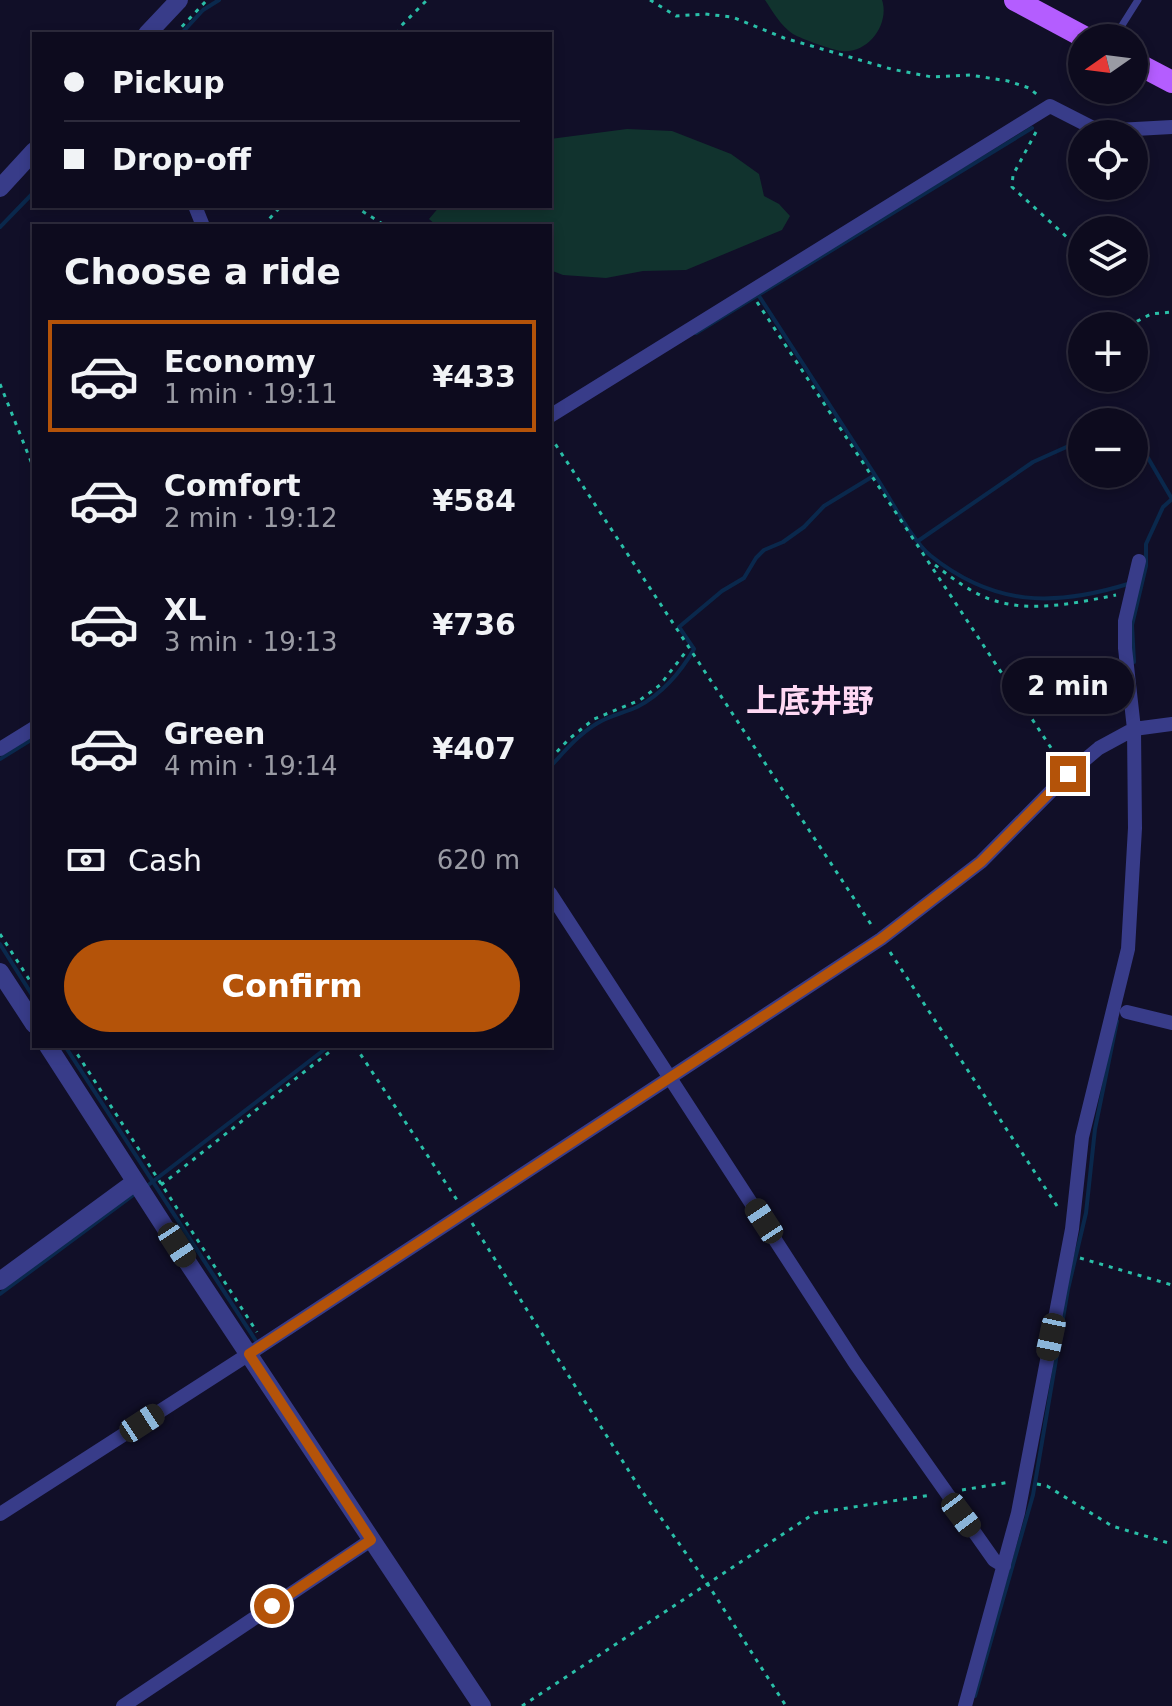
<!DOCTYPE html>
<html lang="en">
<head>
<meta charset="utf-8">
<style>
	body { margin:0; font-family:"DejaVu Sans","Noto Sans JP",sans-serif; background:#1b192b; color:#f1f3f6; height:100vh; display:flex; flex-direction:column; font-size:30px; white-space:nowrap }
	* { box-sizing:border-box; margin:0 }
	p { font-size:26px; color:#9a9ba4 }
	.icon { flex:none; width:44px; height:44px; fill:none; stroke:currentColor; stroke-width:2; stroke-linecap:round; stroke-linejoin:round }
	.map { position:relative; flex:1; overflow:hidden }
	.sheet { position:absolute; left:32px; top:224px; width:520px; height:824px; display:flex; flex-direction:column; background:#0d0b1e; border-radius:0px; box-shadow:0 4px 12px #0003,0 0 0 2px #2d2b3c }
	.sheet>* { flex:none }
	.guide { position:absolute; left:32px; top:32px; width:520px; height:176px; border-radius:0px; box-shadow:0 4px 12px #0003,0 0 0 2px #2d2b3c; display:grid; align-content:center; height:176px; padding:0 32px; background:#0d0b1e }
	.needle { width:52px; rotate:256deg }
	.buttons { position:absolute; left:1068px; top:24px; display:grid; gap:16px }
	.buttons a { display:grid; place-items:center; width:80px; height:80px; border-radius:50%; background:#0d0b1e; box-shadow:0 4px 12px #0003,0 0 0 2px #2d2b3c; font-size:40px }
	.end { position:absolute; width:36px; height:36px; margin:-18px; border:10px solid #b45309; background:#fff; box-shadow:0 0 0 4px #fff }
	.from { border-radius:50% }
	.bubble { position:absolute; height:56px; border-radius:28px; background:#0d0b1e; box-shadow:0 4px 12px #0003,0 0 0 2px #2d2b3c; font-size:26px; font-weight:700; line-height:56px; text-align:center }
	.car { position:absolute; width:24px; height:48px; margin:-24px -12px; border-radius:10px; box-shadow:0 0 6px 2px #0007; background:linear-gradient(#222 24%,#8ab4d8 0 40%,#222 0 76%,#8ab4d8 0 86%,#222 0) }
	.guide b { display:flex; align-items:center; gap:28px; height:76px; font-size:30px }
	.guide b+b { border-top:2px solid #2d2b3c }
	.guide i { width:20px; height:20px; background:#f1f3f6 }
	ul { padding:0; list-style:none }
	li { display:flex; align-items:center; gap:24px; height:112px; margin:0 16px 12px; padding:0 16px; border:4px solid transparent; border-radius:0px }
	li div { flex:1 }
	li b { display:block; font-size:30px }
	li em { font-style:normal; font-weight:700 }
	li.current { border-color:#b45309 }
	li>.icon { width:72px; height:72px; stroke-width:1.5 }
	h2 { padding:0 32px; font-size:36px; line-height:96px }
	.pay { display:flex; align-items:center; gap:20px; height:88px; padding:0 32px; font-size:30px }
	.pay p { margin-inline-start:auto }
	.button { display:flex; gap:16px; margin-top:auto; padding:16px 32px }
	.button a { flex:1; height:92px; border-radius:48px; background:#b45309; color:#fff; font-size:32px; font-weight:700; line-height:92px; text-align:center }
	.map>svg:first-child { display:block }
</style>
</head>
<body>
<div class="map">
<svg width="1172" height="1706" viewBox="0 0 1172 1706">
	<rect width="100%" height="100%" fill="#110f28"/>
	<!-- green -->
	<path fill="#11332e" d="M765 0H882C890 24 868 54 842 51 832 50 802 39 793 34 781 26 773 12 765 0Z
		M627 129 672 131 731 154 759 174 764 196 779 204 790 216 782 230 686 270 643 271 606 278 563 275 550 270V226H437L429 219 440 206H550V139Z"/>
	<g fill="none" stroke-linecap="round" stroke-linejoin="round">
		<!-- stream -->
		<path stroke="#0a284c" stroke-width="4" d="M181 34 203 10 219 0
			M0 227 34 192
			M759 296 875 475
			M696 333 1032 128
			M1134 434 1172 499
			M918 541 1033 462 1082 440
			M1134 662 1132 625 1146 566V544L1163 507 1172 499
			M0 759 34 738
			M550 767C564 752 578 735 596 724 608 716 624 713 637 707 661 695 681 672 694 649L679 627 722 591 744 578 756 558 764 550 783 542 804 527 824 506 875 475C889 496 912 541 931 556 994 606 1053 607 1128 584
			M0 944 34 998
			M65 1046 256 1341
			M147 1186 329 1046
			M0 1294 136 1193
			M975 1696 1033 1495 1068 1289 1086 1213 1095 1129 1117 1021"/>
		<!-- path -->
		<path stroke="#2abfa8" stroke-width="3" stroke-dasharray="4 6" stroke-linecap="butt" d="M650 0 676 16 705 14 732 17 784 38 891 69 932 77 970 75 1008 81 1029 88 1040 97
			M175 34 207 0
			M397 34 401 26 427 0
			M1036 132 1013 175 1012 187 1082 251
			M354 206 386 226
			M263 226 281 206
			M757 302 1061 763
			M1128 326 1151 314 1172 312
			M0 384 34 469
			M550 436 874 929
			M935 565C948 575 961 585 976 593 1019 616 1071 604 1116 595
			M550 759 569 739 594 719 640 700 660 685 688 649
			M0 934 34 987
			M890 952 1059 1209
			M72 1046 257 1332
			M355 1046 457 1200
			M161 1185 337 1046
			M472 1223 639 1487 707 1583 786 1706
			M1080 1258 1172 1285
			M1037 1484 1047 1486 1112 1526 1172 1544
			M962 1490 1010 1482
			M522 1706 815 1513 931 1495"/>
		<!-- service -->
		<path stroke="#383c89" stroke-width="7" d="M1114 38 1138 0"/>
		<!-- minor -->
		<path stroke="#383c89" stroke-width="14" d="M195 206 203 226
			M550 416 1050 106 1099 131 1172 127
			M0 749 34 728
			M550 893 855 1363 994 1560 1004 1566
			M1127 1012 1172 1023
			M0 1514 249 1354 881 939 981 862 1068 774 1099 748 1134 729 1172 724
			M123 1706 371 1540
			M965 1706 1018 1513 1072 1229 1082 1137 1128 949 1135 828 1134 729 1125 648V621L1139 561"/>
		<!-- tertiary -->
		<path stroke="#383c89" stroke-width="18" d="M147 34 179 0
			M0 188 34 151
			M0 972 34 1024
			M48 1046 190 1266 482 1706
			M0 1281 135 1182"/>
		<!-- primary -->
		<path stroke="#b45dff" stroke-width="22" d="M1015 0 1086 38
			M1134 62 1172 82"/>
	</g>
	<g fill="none" stroke-linecap="round" stroke-linejoin="round">
		<!-- route -->
		<path stroke="#b45309" stroke-width="10" d="M272 1606 371 1540 249 1354 881 939 981 862 1068 774"/>
	</g>
	<g text-anchor="middle" stroke-width="6" stroke-linejoin="round" paint-order="stroke">
		<!-- quarter labels -->
		<g font-size="32" font-weight="bold" fill="#ffd8f4" stroke="#110f28">
			<text x="810" y="712">上底井野</text>
		</g>
	</g>
</svg>
<div class="buttons">
<a><svg class="needle" viewBox="-14 -14 28 28"><path d="M0-13l5 13h-10z" fill="#e53935"/><path d="M0 13l5-13h-10z" fill="#9a9ba4"/></svg></a>
<a><svg class="icon" aria-label="locate" viewBox="0 0 24 24"><circle cx="12" cy="12" r="6"/><path d="M12 2v4M12 18v4M2 12h4M18 12h4"/></svg></a>
<a><svg class="icon" aria-label="layers" viewBox="0 0 24 24"><path d="M12 4l9 5-9 5-9-5zM3 14l9 5 9-5"/></svg></a>
<a>+</a>
<a>−</a>
</div>
<i class="end from" style="left:272px;top:1606px"></i>
<i class="end" style="left:1068px;top:774px"></i>
<div class="bubble" style="left:1002px;top:658px;width:132px">2 min</div>
<i class="car" style="left:764px;top:1221px;rotate:327deg"></i>
<i class="car" style="left:177px;top:1245px;rotate:147deg"></i>
<i class="car" style="left:1051px;top:1337px;rotate:192deg"></i>
<i class="car" style="left:142px;top:1423px;rotate:57deg"></i>
<i class="car" style="left:961px;top:1515px;rotate:143deg"></i>
<div class="guide">
<b><i class="from"></i>Pickup</b>
<b><i></i>Drop-off</b>
</div>
<section class="sheet">
<h2>Choose a ride</h2>
<ul>
<li class="current"><svg class="icon" aria-label="car" viewBox="0 0 24 24"><path d="M5 17H2v-5l4-1 3-4h7l3 4 3 1v5h-3M9 17h6M6 11h13"/><circle cx="7" cy="17" r="2"/><circle cx="17" cy="17" r="2"/></svg><div><b>Economy</b><p>1 min · 19:11</p></div><em>¥433</em></li>
<li><svg class="icon" aria-label="car" viewBox="0 0 24 24"><path d="M5 17H2v-5l4-1 3-4h7l3 4 3 1v5h-3M9 17h6M6 11h13"/><circle cx="7" cy="17" r="2"/><circle cx="17" cy="17" r="2"/></svg><div><b>Comfort</b><p>2 min · 19:12</p></div><em>¥584</em></li>
<li><svg class="icon" aria-label="car" viewBox="0 0 24 24"><path d="M5 17H2v-5l4-1 3-4h7l3 4 3 1v5h-3M9 17h6M6 11h13"/><circle cx="7" cy="17" r="2"/><circle cx="17" cy="17" r="2"/></svg><div><b>XL</b><p>3 min · 19:13</p></div><em>¥736</em></li>
<li><svg class="icon" aria-label="car" viewBox="0 0 24 24"><path d="M5 17H2v-5l4-1 3-4h7l3 4 3 1v5h-3M9 17h6M6 11h13"/><circle cx="7" cy="17" r="2"/><circle cx="17" cy="17" r="2"/></svg><div><b>Green</b><p>4 min · 19:14</p></div><em>¥407</em></li>
</ul>
<div class="pay"><svg class="icon" aria-label="cash" viewBox="0 0 24 24"><path d="M3 7h18v10H3z"/><circle cx="12" cy="12" r="2"/></svg>Cash<p>620 m</p></div>
<div class="button"><a>Confirm</a></div>
</section>
</div>
</body>
</html>
